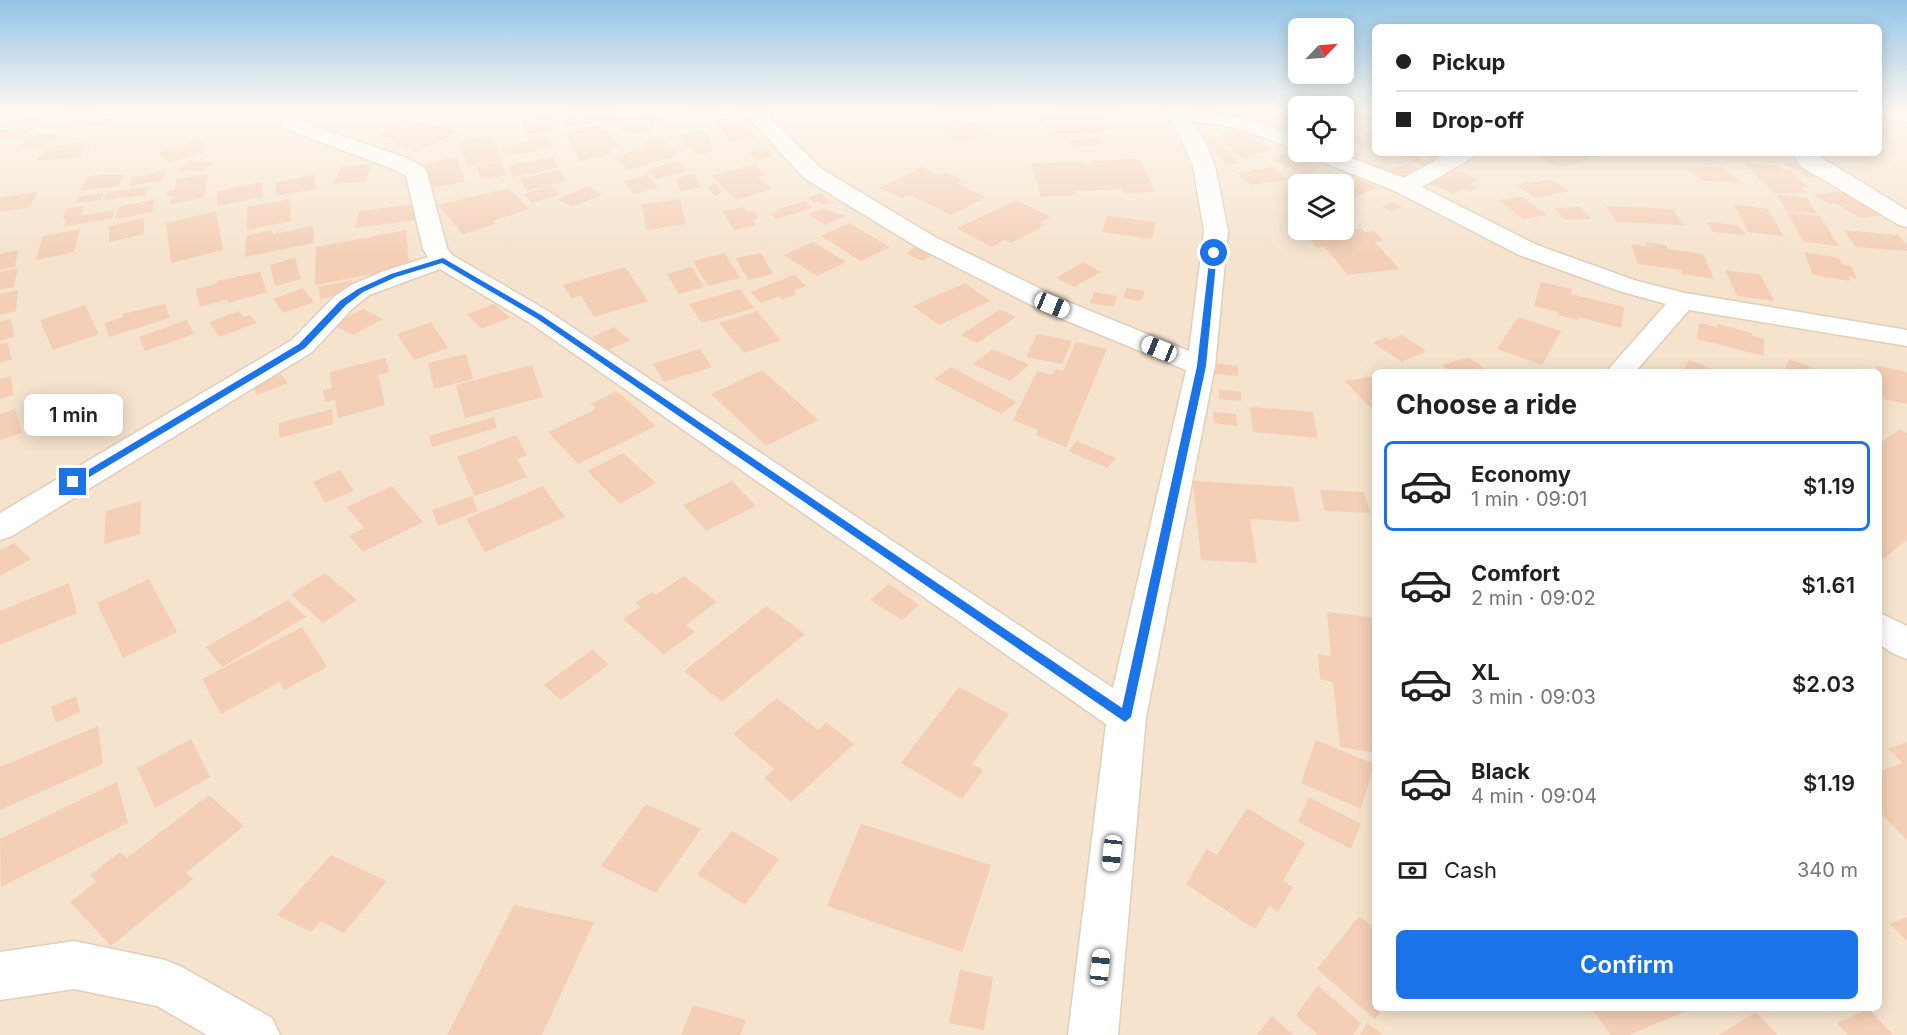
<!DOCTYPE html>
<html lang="en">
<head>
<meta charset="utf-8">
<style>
	body { margin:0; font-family:Inter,sans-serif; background:#f6f6f6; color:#202124; height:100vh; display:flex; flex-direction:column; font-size:22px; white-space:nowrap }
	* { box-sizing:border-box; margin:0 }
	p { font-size:20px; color:#757577 }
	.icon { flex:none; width:33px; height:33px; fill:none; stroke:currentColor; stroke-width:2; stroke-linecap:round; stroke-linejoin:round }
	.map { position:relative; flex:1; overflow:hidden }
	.panel { position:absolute; left:1372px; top:369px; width:510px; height:642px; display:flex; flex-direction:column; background:#fff; border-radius:9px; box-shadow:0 3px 15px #0003 }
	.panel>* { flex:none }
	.top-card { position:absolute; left:1372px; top:24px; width:510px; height:132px; border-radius:9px; box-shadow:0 3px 15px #0003; display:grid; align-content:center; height:132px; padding:0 24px; background:#fff }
	.needle { width:39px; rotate:65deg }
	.fabs { position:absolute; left:1288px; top:18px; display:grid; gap:12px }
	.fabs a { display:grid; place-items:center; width:66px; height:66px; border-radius:9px; background:#fff; box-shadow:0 3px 15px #0003; font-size:30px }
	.end { position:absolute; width:27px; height:27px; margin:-14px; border:8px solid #1a73e8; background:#fff; box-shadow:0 0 0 3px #fff }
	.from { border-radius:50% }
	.bubble { position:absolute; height:42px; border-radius:9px; background:#fff; box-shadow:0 3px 15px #0003; font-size:20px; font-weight:600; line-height:42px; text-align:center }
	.car { position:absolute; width:18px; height:36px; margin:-18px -9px; border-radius:8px; box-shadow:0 0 4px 2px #0007; background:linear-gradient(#fff 24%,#345 0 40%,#fff 0 76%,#345 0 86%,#fff 0) }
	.top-card b { display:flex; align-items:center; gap:21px; height:57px; font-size:22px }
	.top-card b+b { border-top:2px solid #e0e0e0 }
	.top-card i { width:15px; height:15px; background:#202124 }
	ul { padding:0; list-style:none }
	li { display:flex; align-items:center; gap:18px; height:90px; margin:0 12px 9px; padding:0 12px; border:3px solid transparent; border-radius:9px }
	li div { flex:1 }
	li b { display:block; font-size:22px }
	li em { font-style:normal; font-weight:600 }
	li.active { border-color:#1a73e8 }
	li>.icon { width:54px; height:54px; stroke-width:1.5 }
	h2 { padding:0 24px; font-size:27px; line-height:72px }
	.pay { display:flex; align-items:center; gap:15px; height:66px; padding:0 24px; font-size:22px }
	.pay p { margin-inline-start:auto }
	.action { display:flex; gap:12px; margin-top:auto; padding:12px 24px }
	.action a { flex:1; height:69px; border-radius:9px; background:#1a73e8; color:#fff; font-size:24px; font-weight:600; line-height:69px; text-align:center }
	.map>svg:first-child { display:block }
</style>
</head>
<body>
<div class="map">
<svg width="1907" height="1035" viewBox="0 0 1907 1035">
	<rect width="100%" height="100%" fill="#fdf2df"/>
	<!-- residential -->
	<path fill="#f5e3cd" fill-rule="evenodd" d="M0 111H1299V152H1344V111H1375L1376 153H1880V111H1907V1035H0ZM1299 184H1344V230H1299ZM1376 372H1880V1008H1376Z"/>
	<!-- building -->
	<path fill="#f4cfb6" d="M64 111H96L73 120 55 114Z
		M576 111 582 125 567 128 561 114Z
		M578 111H614L618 120 582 124Z
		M691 111H717L718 117 691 119Z
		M940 111H995V112L950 120Z
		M1064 111H1116L1121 116 1108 118 1118 130 1051 136 1034 115Z
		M1359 111 1376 115V121L1353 116Z
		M549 112 557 130 527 136 519 117Z
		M660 113V121L653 122 654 131 622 134 621 117Z
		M23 115 48 118 26 126 11 124 16 122 10 121Z
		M89 116 115 120 99 128 73 124Z
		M741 116 756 137 730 142 716 120Z
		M410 119 433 127 440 124 461 131 416 152 396 144 401 142 378 134Z
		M976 122 991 135 959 143 944 129Z
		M597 125 600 130 607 129 618 146 610 148 614 154 580 161 564 132 583 128 584 130 583 128Z
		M33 128 20 139 0 140V129Z
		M1373 128H1376V150L1349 142 1357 135 1362 137Z
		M706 130 713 143 709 144 713 152 696 155 692 146 686 147 681 134Z
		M1234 130 1272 149 1245 159 1230 151 1234 149 1212 138Z
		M36 134H59L41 148H17Z
		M491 135 502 160 468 167 458 142Z
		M547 137 552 146 540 149 541 151 506 156 501 147Z
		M1099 137 1104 144 1073 147 1069 140Z
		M660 138 679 155 628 170 614 157 646 148 641 144Z
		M201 140 206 146 199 148 203 153 167 163 159 152Z
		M1218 141 1240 163 1227 165 1206 143Z
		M86 142 83 145 91 144 77 158 35 160 51 146Z
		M767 147 774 156 756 160 749 151Z
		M1288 153 1321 168 1305 176 1272 160Z
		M1404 153H1410L1434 163 1427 167 1399 156Z
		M1416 153H1447L1453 155 1439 163Z
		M1539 153H1593L1600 156 1557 168 1534 154Z
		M457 157 465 182 431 188 425 164Z
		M552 157 558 168 513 177 508 166Z
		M1140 159 1155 192 1123 193 1121 189 1074 191 1076 195 1041 197 1031 164 1082 161 1083 164H1093L1092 161Z
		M189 161 213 162 201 172 177 171Z
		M678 161 688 171 656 180 647 170Z
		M501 162 506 175 481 180 476 166Z
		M1803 162 1825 175 1807 177 1786 164Z
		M1408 163 1426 172 1405 180 1387 171Z
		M372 164 366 181 334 184 341 167Z
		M755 164 767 175 758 177 772 189 737 200 711 176Z
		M1745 164 1777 165 1783 170H1790L1808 187H1800L1807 193H1774Z
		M922 167 939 176 945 172 962 180 956 183 986 197 951 215 909 195 903 198 880 188Z
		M1274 167 1287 180 1251 185 1237 173Z
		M1722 167 1740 182 1700 180 1686 168Z
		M1449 168 1479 179 1471 184 1478 187 1470 192 1463 189 1455 194 1425 182Z
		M559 170 566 181 527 191 519 179Z
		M165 171 162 181 129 186 132 177Z
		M1346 173 1377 188 1353 198 1344 194V184H1332L1326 182Z
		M109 174V175L124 174 119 186 80 191 88 176Z
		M209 174 203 198 170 204 172 196 166 197 168 191 174 190 177 179Z
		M315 174 316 189 276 196V183Z
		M694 174 702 187 681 191 675 178Z
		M648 175 658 188 634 194 624 181Z
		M1550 179 1569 191 1536 198 1517 185Z
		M262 182 263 197 217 206V191Z
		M716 184 722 193 714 196 707 186Z
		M551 185 560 194 532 203 523 194Z
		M589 186 602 195 571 207 558 199Z
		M149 187 145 195 103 200 107 192Z
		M509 188 529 209 493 221 495 224 463 234 438 205Z
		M1848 190 1890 214 1860 218 1835 203 1829 204 1813 195Z
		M38 192 30 207 0 212V197Z
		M104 193 100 200 74 203 79 196Z
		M821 193 831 202 822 205 819 201 814 203 808 197Z
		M1777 194 1807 198 1817 214 1786 211Z
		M1522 197 1547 215 1523 219 1499 200Z
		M290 199 291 221 247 230V207Z
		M680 199 686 224 646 230 642 204Z
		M154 200 152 212 115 219 119 206Z
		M1017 200 1051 217 1040 222 1046 225 1011 243 1005 240 991 247 957 228Z
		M805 201 813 208 776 219 771 214 777 212 775 210Z
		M1392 202 1402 207 1391 211 1382 206Z
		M416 204 414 220 355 228 359 211Z
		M1734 204 1768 209 1783 236 1748 232Z
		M84 206 81 216 114 210 113 218 64 227 66 219H63L66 209Z
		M1605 206 1672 209 1685 225 1617 222Z
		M743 207 747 212 754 211 759 218 752 220 756 225 734 230 722 211Z
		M1580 207 1592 219 1565 220 1554 208Z
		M823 208 830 211 845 216 825 225 808 214Z
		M216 211 223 250 171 263 166 223Z
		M1786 212 1820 216 1839 246 1804 242Z
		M1107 216 1156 222 1152 239 1102 232Z
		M144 218V234L109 242V226Z
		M1706 222 1738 225 1746 235 1713 232Z
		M849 223 890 247 861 261 821 236Z
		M313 226 314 243 245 257 246 236 272 230 273 234Z
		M80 229 74 252 36 260 43 236Z
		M1362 229 1365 232 1375 231 1384 241 1375 242 1399 269 1348 275 1325 247 1317 248 1307 235Z
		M406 230 409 267 315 285 316 247Z
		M1843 230 1898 235 1907 245V251L1856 247Z
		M813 242 846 262 817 276 784 255Z
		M1646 242 1666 245 1668 249 1703 254 1714 279 1682 274 1681 270 1638 264 1631 244 1647 246Z
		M915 247 932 255 922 261 906 253Z
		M18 250 15 267 0 270V254Z
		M1804 252 1839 258 1842 264 1851 266 1857 279 1849 277 1851 281 1813 275Z
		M725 253 740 278 708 286 693 261Z
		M761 253 773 274 748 280 736 258Z
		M295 258 301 279 275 286 270 265Z
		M1083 262 1101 272 1074 287 1056 278Z
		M625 267 648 301 594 317 581 296 571 298 563 285Z
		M692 267 704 287 679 294 667 274Z
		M18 268 14 287 0 290V272Z
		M1725 270 1761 275 1774 301 1737 296Z
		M260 272 267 292 228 303V299L200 307 196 289 217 284V281Z
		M794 275 806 286 793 291 797 294 782 300 779 296 761 303 750 292Z
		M352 280 353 292 320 299 319 287Z
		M1541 282 1572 289 1571 294 1624 307 1621 328 1578 317V320L1557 315 1558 312 1534 306Z
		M965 283 990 301 939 325 913 306Z
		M303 288 314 302 283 313 273 299Z
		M1127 288 1145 291 1141 301 1123 298Z
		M740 289 754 308 702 323 689 304Z
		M18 290 16 311 0 315V294Z
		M1094 292 1117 296 1114 307 1090 303Z
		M165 304 170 318 109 337 105 323 124 317 122 314Z
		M494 304 510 318 481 329 467 314Z
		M85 305 99 334 53 350 40 320Z
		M363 309 383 319 353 335 333 325Z
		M1000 309 1016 317 977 343 961 335Z
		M239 311 244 317 250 315 257 323 219 337 209 322Z
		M757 311 781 340 744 353 719 323Z
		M1518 317 1561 331 1542 365 1497 349Z
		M11 319 14 337 0 341V322Z
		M187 320 194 334 145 351 139 337Z
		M431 322 448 348 414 360 397 334Z
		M1699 323 1717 327 1718 324 1751 333 1752 336 1764 339V356L1697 339Z
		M614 327 630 340 608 350 592 337Z
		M1037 334 1072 341 1062 364 1026 357Z
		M1402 335 1426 351 1402 362 1373 343 1386 337 1391 340Z
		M7 342 12 359 0 363V344Z
		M1076 342 1107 349 1066 447 1036 435 1038 430 1013 420 1037 371 1052 375 1056 369 1063 371Z
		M700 349 712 367 664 382 653 364Z
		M993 349 1029 365 1010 381 973 364Z
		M466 354 473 379 434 389 428 363Z
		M1469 357 1489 372H1450L1442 365Z
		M385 358 389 372 378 375 385 405 338 418 335 400 325 402 323 390 332 388 330 372Z
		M1789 359 1826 372H1784Z
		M1689 360 1721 372H1682Z
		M1215 363 1238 366V376L1215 374Z
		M532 365 543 397 465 418 456 385Z
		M1875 365 1907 372V404L1883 399 1880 372H1877Z
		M951 367 1017 402 1001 414 934 379Z
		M762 370 818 420 766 446 711 394Z
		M281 374 288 383 257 395 251 385Z
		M11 376 13 395 0 399V379Z
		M1376 376V414L1345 381Z
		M1219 389 1241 392V401L1219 399Z
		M617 391 656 426 578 464 548 432 596 409 591 404Z
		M1250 407 1313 412 1318 438 1253 432Z
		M15 409 22 433 0 440V414Z
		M332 409 333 424 279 438V423Z
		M1213 412 1236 414 1237 426 1214 423Z
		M494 417 497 428 432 447 429 436Z
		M1900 429 1907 433V540L1880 561V443Z
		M516 435 527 455 517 459 527 477 475 496 457 457Z
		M1077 441 1116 458 1107 468 1068 451Z
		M623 453 656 483 620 504 587 471Z
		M340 470 354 491 325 503 313 482Z
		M732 481 756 506 706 531 683 505Z
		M1193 481 1293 487 1300 522 1250 519 1257 563 1201 560Z
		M392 486 423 522 363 552 349 536 364 528 347 507Z
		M543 486 565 517 485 552 466 519Z
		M1320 490 1364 492 1370 513 1325 511Z
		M472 496 478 511 438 526 432 510Z
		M141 501 140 534 104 544 106 511Z
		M14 543 31 559 0 576V550Z
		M325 573 357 600 323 623 291 594Z
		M684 576 717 602 686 625 695 632 664 654 623 619 640 607 635 603 652 592 656 595Z
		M149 579 177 632 123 658 97 603Z
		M69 583 77 613 0 645V611Z
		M889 584 919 605 902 620 870 600Z
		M288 600 306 617 222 667 206 647Z
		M767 606 805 634 722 702 684 671Z
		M1327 612 1376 618V753L1340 747 1333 682 1320 679 1318 654 1331 656Z
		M302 627 327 667 284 690 280 682 221 714 202 679Z
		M592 650 609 664 561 700 544 685Z
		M959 687 1009 714 972 764 983 770 962 799 901 763Z
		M76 696 80 712 56 723 51 707Z
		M777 698 818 730 826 722 854 744 791 802 764 778 774 769 733 734Z
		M98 726 103 764 0 810V767Z
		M191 739 210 777 155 808 137 768Z
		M1316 740 1374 764 1361 809 1301 783Z
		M1907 742V840L1880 813V771L1903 763 1888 749Z
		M117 782 128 823 1 887 0 839Z
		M209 795 244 826 186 873 193 879 111 946 70 902 96 882 90 875 120 852 127 858Z
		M1309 797 1361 824 1351 849 1298 822Z
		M646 804 701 829 656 893 601 866Z
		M1247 808 1305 843 1283 881 1293 887 1278 912 1269 906 1255 929 1186 884 1207 849 1217 855Z
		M861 824 991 865 962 952 827 906Z
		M732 831 779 859 745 905 697 874Z
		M331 855 387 881 344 933 321 921 311 932 277 915Z
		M514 905 594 922 542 1035H447Z
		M1359 916 1376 929V1008H1383L1375 1019 1317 969Z
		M1907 917V941L1890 924Z
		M960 970 993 977 984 1030 949 1023Z
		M1318 986 1361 1023 1353 1035H1318L1296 1015Z
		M693 1005 746 1020 740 1035H681Z
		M1591 1008H1693L1629 1035H1611Z
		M1869 1009 1893 1035H1848L1837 1023Z
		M1756 1012 1778 1035H1718Z
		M1272 1016 1293 1035H1257Z
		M1367 1023 1383 1035H1360Z"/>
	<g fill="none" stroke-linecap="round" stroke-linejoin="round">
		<defs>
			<path id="minor" d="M743 111H764L820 168 935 237 1061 299 1189 351 1204 231 1193 166 1180 136 1165 111C1215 108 1252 120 1299 137V150L1233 127 1191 121 1202 136 1215 166 1228 231 1215 366 1146 717 1118 1035H1068L1106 724 530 323 440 269 369 295 352 309 312 352 12 536 0 540V513L292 340 334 297 351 285 384 271 428 257 423 249 406 176 393 169 284 128 281 124 284 120 291 118 409 159 424 168 427 173 447 248 452 255 548 311 1113 688 1186 370 1043 311 917 247 804 178Z
				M1880 111H1907V122L1881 115Z
				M1307 152H1336L1404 178 1448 153H1475L1472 158 1422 187 1537 245 1637 281 1685 293 1907 330V346L1689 310 1635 372H1606L1666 304 1619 291 1519 255 1397 192 1310 157Z
				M1791 153H1814L1907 210V227L1899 225 1802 167Z
				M1880 613 1907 626V659L1894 654 1880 645Z
				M74 941 165 960 182 967 272 1018 280 1035H207L157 1006 74 989 0 1000V952Z"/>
		</defs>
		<!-- minor casing -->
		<use href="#minor" stroke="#e1cebb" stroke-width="3"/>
		<!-- minor -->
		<use href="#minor" fill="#fff" fill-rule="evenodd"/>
	</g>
	<!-- sky -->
	<linearGradient id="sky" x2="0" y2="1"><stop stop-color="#93c5e8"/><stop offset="0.43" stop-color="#fef9f1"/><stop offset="1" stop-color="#fef9f1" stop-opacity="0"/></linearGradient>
	<rect width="1907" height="256" fill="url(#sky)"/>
	<!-- route -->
	<path fill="#1a73e8" d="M1214 251 1217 253 1206 366 1131 717 1125 722 536 318 442 263 396 277 363 292 346 305 305 348 76 485 73 486 68 482 299 344 340 301 358 289 391 274 443 258 541 315 1122 708 1197 366 1210 253Z"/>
</svg>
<div class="fabs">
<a><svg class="needle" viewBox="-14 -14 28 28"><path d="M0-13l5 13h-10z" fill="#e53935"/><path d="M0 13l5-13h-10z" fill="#757577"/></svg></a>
<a><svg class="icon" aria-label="locate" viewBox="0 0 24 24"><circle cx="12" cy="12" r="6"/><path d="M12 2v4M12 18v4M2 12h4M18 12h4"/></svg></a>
<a><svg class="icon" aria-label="layers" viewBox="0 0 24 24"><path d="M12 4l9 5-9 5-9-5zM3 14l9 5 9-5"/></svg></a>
</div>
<i class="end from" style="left:1214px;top:253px"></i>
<i class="end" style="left:73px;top:482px"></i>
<div class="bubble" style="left:24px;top:394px;width:99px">1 min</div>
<i class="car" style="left:1052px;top:305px;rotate:112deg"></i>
<i class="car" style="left:1159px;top:349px;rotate:292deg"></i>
<i class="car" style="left:1112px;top:853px;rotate:186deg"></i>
<i class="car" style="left:1100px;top:967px;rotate:6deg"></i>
<div class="top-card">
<b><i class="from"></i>Pickup</b>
<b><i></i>Drop-off</b>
</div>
<section class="panel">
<h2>Choose a ride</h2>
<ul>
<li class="active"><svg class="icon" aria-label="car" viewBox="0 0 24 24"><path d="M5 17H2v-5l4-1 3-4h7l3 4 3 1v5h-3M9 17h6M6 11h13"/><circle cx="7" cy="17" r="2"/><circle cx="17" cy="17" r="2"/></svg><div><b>Economy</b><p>1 min · 09:01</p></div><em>$1.19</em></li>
<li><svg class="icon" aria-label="car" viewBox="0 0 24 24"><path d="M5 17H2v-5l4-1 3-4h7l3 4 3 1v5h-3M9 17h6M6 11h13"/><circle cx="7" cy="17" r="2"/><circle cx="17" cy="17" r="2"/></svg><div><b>Comfort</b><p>2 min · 09:02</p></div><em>$1.61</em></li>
<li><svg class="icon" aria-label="car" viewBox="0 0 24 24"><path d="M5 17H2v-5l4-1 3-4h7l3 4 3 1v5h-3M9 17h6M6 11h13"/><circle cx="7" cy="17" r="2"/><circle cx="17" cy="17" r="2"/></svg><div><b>XL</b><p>3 min · 09:03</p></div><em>$2.03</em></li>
<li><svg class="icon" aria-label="car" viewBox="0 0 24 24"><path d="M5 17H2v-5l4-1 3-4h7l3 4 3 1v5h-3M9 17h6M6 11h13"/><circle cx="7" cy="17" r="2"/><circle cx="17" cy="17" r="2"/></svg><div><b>Black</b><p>4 min · 09:04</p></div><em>$1.19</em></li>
</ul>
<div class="pay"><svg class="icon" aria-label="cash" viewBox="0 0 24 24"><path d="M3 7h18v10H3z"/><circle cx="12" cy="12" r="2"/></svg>Cash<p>340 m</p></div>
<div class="action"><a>Confirm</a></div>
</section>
</div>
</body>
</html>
